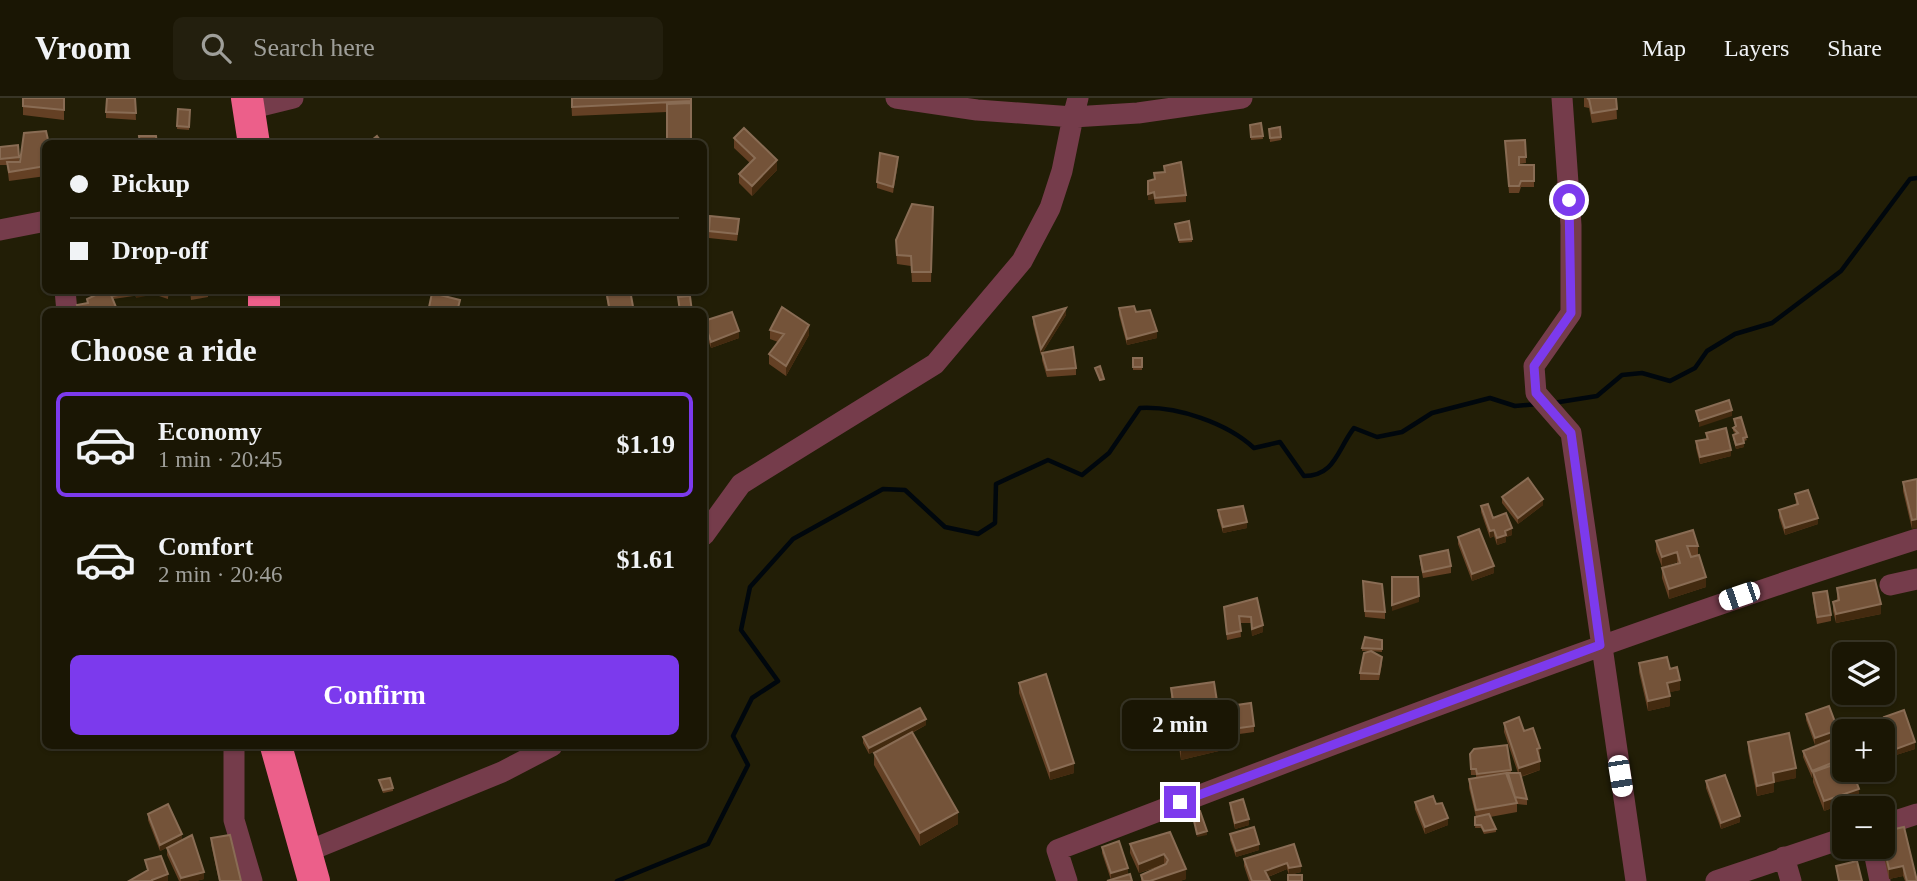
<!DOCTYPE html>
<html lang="en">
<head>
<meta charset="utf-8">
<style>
	body { margin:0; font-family:Georgia,serif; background:#231f0e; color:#f1f3f6; height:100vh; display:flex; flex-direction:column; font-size:26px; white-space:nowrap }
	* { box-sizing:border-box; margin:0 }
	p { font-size:23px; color:#9f9f9a }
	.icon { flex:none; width:38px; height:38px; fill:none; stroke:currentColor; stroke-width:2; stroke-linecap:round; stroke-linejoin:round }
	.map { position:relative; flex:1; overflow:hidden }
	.panel { position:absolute; left:42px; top:210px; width:665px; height:441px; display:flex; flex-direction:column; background:#1a1604; border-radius:10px; box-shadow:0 2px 5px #0004,0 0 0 2px #383526 }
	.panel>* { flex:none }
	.banner { position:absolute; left:42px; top:42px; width:665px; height:154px; border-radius:10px; box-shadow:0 2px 5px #0004,0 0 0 2px #383526; display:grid; align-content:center; height:154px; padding:0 28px; background:#1a1604 }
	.tools { position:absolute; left:1832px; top:544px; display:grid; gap:14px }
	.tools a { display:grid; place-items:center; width:63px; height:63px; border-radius:10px; background:#1a1604; box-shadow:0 2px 5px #0004,0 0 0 2px #383526; font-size:35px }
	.end { position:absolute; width:32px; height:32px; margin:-16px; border:9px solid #7c3aed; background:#fff; box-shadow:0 0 0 4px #fff }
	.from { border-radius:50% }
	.bubble { position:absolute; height:49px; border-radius:10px; background:#1a1604; box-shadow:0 2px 5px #0004,0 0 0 2px #383526; font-size:23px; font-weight:700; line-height:49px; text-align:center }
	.car { position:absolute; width:21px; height:42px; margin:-21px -10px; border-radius:9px; box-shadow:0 0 5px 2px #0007; background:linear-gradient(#fff 24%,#345 0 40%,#fff 0 76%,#345 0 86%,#fff 0) }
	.banner b { display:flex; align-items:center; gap:24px; height:66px; font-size:26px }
	.banner b+b { border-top:2px solid #383526 }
	.banner i { width:18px; height:18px; background:#f1f3f6 }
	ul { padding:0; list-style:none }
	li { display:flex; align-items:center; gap:21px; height:105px; margin:0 14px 10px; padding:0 14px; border:4px solid transparent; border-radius:10px }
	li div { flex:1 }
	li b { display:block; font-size:26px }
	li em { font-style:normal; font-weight:700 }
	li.active { border-color:#7c3aed }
	li>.icon { width:63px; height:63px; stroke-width:1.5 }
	h2 { padding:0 28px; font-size:32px; line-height:84px }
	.primary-button { display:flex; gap:14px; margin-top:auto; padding:14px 28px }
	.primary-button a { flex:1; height:80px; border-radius:10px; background:#7c3aed; color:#fff; font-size:28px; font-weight:700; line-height:80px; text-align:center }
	header { display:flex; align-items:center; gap:42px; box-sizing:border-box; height:98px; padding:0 35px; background:#1a1604; border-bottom:2px solid #383526 }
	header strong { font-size:33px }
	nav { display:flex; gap:38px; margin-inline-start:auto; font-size:24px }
	.search { width:490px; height:63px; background:#231f0e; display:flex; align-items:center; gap:18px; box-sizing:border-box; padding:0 24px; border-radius:10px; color:#9f9f9a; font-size:26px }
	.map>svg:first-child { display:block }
</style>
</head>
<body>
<header>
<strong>Vroom</strong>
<div class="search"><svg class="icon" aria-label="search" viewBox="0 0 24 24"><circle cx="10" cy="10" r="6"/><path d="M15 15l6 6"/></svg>Search here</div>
<nav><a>Map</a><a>Layers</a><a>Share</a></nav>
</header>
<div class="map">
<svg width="1917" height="783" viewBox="0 0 1917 783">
	<rect width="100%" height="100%" fill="#221e06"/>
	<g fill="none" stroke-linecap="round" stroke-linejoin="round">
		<!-- stream -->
		<path stroke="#00070d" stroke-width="4.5" d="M1553 305 1597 298 1622 277 1642 275 1670 283 1695 270 1707 253 1735 236 1772 225 1841 173 1910 81 1917 80
			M617 783 708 746 748 667 733 638 752 600 778 583 741 532 750 489 793 441 883 391 905 392 945 429 978 436 995 425 996 386 1048 362 1082 377 1109 355 1140 310C1177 308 1227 325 1254 350L1280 344 1304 378C1335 378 1337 352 1354 330L1377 339 1402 334 1432 315 1490 300 1515 308 1538 306"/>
		<!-- minor -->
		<path stroke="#753c4b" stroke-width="21" d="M1078 0 1073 19 1138 15 1242 0
			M1562 0 1571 127V215L1534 268 1536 295 1571 335 1636 783
			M249 11 293 0
			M0 132 46 123
			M65 192 67 214
			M704 437 741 386 935 266 1022 163 1050 110 1062 73 1073 19 977 12 896 0
			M1890 487 1917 481
			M234 648V722L252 783
			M1883 727 1917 716
			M1873 749 1880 783
			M306 754 502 674 552 648
			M1784 759 1791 783
			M1067 783 1057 752C1342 642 1626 534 1917 441
			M1716 783 1844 740"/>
		<!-- highway -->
		<path stroke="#ec5f8a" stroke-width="32" d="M247 0 254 46
			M264 192V214
			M276 648 314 783"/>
	</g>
	<!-- wall -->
	<path fill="#644024" d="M23 0H64V22L23 17Z
		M135 0 136 22 106 20V14Z
		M571 0H691V46L667 14 572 18Z
		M1584 0H1616L1617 21 1592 25 1589 10 1584 9Z
		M178 11 190 12 189 32 177 31Z
		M1261 25 1263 41 1251 42 1250 27Z
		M1280 29 1281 42 1270 44 1269 31Z
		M734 40 777 72 752 98 739 85V76L750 65 734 50Z
		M1525 42 1526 65 1519 66V67H1534V89H1521L1519 95H1509L1505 43Z
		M46 46V78L9 83 7 67H0V49L19 59V64H20Z
		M898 65 893 95 877 90V84Z
		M1164 68 1186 97V104L1155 106 1154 101 1148 102V83L1154 81V75L1164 74Z
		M933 109 931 184H912L911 168 897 166 896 151Z
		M1175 126 1192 141V144L1179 145Z
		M739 127 737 143 709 140V133Z
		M111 192H133L134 198 113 201 118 214H77V207L87 205V201L112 199Z
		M153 192H168V201L153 196Z
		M190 192H208V199L191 202Z
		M605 192H630L634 214H609Z
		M1119 210 1136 214 1157 240 1127 247 1119 217Z
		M1066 217 1041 257 1033 226V219Z
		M704 223 739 240 711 250 704 231Z
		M770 232 809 237 786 278 769 266V256L778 244 770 241Z
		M1042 255 1076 270V277L1047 279 1042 262Z
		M1133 260H1142V272H1133Z
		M1734 321 1747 342 1744 343V349L1736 351 1733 340V337L1736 336 1733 333V330L1735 329Z
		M1706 335 1731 358 1700 366 1696 350V343L1706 341Z
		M1917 381 1912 431 1903 393V384Z
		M1795 396 1818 426 1785 437 1779 419V412L1796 406Z
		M1502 399 1543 407 1518 426 1502 405Z
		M1481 408 1512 437 1506 439V444L1497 447 1494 438 1490 440 1481 414Z
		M1218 412 1247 430 1223 435 1218 418Z
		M1458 439 1494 475 1472 483 1458 446Z
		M1656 443 1698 448V457L1706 489 1669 501 1662 480V470L1677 465V464L1662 469 1656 453Z
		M1420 458 1451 468V475L1423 480 1420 464Z
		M1363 483 1385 514V521L1365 519Z
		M1837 490 1881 516 1836 525 1833 513V504L1837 503Z
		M1813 495 1831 517V523L1817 526 1813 502Z
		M1257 500 1263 534 1252 538 1251 525H1240L1241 539 1227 542 1224 509Z
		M1382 542V554L1371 553 1382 566 1379 582H1360V575L1371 553H1362V550Z
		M1639 565 1670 571 1680 592 1669 594 1670 608 1648 613 1639 574Z
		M1019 585 1074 675 1050 682 1019 595Z
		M1171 590 1223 652 1181 662 1171 599Z
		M1222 609 1254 628V634L1225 638Z
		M1806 616 1838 639 1815 647 1806 622Z
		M1884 619 1915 651 1896 657 1884 626Z
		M1504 625 1524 633 1540 660H1539L1540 672 1521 679 1527 701V707L1517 706V714L1490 719 1496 731V734L1484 736 1481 730H1475L1476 719 1469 690V681L1476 680V677H1471L1470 656 1511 672V675H1518L1504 634Z
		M926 627 912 635 958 726 920 748 874 667V655L895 643 869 656 863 645V639Z
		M1748 644 1796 680 1774 684V694L1757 698 1748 653Z
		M1803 653 1844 663 1859 700 1824 713 1813 684V679L1812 680 1803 659Z
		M379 682 393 690V693L383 695Z
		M1706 683 1740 724 1721 731 1706 690Z
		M1415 704 1436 706 1448 727 1425 736 1415 711Z
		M1230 705 1249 727 1235 731 1230 711Z
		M148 716 182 742 204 781 196 783H179L167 757V750L179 744 160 753 148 722Z
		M1890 732 1917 783H1905L1903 778 1889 781 1883 755V745L1891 743Z
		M1170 734 1186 781 1180 783H1141V777L1165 767 1139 775 1130 755V746Z
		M1230 736 1259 752 1236 759 1230 742Z
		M211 740 241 783H219L211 746Z
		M1294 746 1301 774 1289 777 1287 771 1268 779 1270 783H1249L1244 768V761Z
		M1102 749 1128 776 1111 782 1102 755Z"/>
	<!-- shaded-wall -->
	<path fill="#432a0f" d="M898 59V65L893 95V89Z
		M777 62V72L752 98V88Z
		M1154 94V101L1148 102V96Z
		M151 194V197L136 200V197Z
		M1066 210V217L1041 257V251Z
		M809 227V237L786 278V268Z
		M739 233V240L711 250V244Z
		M1157 233V240L1127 247V241Z
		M1732 312V318L1699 329V323Z
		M1744 345V349L1736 351V347Z
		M1731 352V358L1700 366V359Z
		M1543 401V407L1518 426V420Z
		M1818 420V426L1785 437V430Z
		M1917 421V430L1912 431V422Z
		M1247 424V430L1223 435V429Z
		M1512 430V437L1506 439V444L1497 447V440L1505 433Z
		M1494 432V438L1490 440V433Z
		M1677 454V464L1662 469V459Z
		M1494 468V475L1472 483V476Z
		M1706 479V489L1669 501V491Z
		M1419 498V504L1392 513V507Z
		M1881 506V516L1836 525V516Z
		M1263 527V534L1252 538V531Z
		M1680 582V592L1667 595V585Z
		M1670 598V608L1648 613V603Z
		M926 621V627L869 656V650Z
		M1838 632V639L1815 647V640Z
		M1223 642V652L1181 662V652Z
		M1915 644V651L1896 657V651Z
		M1540 650V660L1537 661V651Z
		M1844 660V667L1813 674V679L1812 680V673Z
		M1540 663V672L1519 679V670Z
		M1074 665V675L1050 682V673Z
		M1796 670V680L1773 685V675Z
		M1774 684V694L1757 698V688Z
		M1859 691V700L1824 713V703Z
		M958 714V726L920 748V735Z
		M1740 718V724L1721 731V725Z
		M1448 720V727L1425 736V729Z
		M1249 721V727L1235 731V725Z
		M1207 733V737L1197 739V736Z
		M182 736V742L160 753V747Z
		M1259 746V752L1236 759V753Z
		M1164 756V766L1139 775V766Z
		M1287 765V771L1265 780V773Z
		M1301 768V774L1289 777V770Z
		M1903 768V778L1889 781V771Z
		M1128 770V776L1111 782V775Z
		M1186 771V781L1180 783H1150Z
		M204 774V781L196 783H181V780Z
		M168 776V783H152V782Z"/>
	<!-- building -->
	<path fill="#745339" stroke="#896c54" stroke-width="2" d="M23 0H64V12L23 8Z
		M107 0H135L136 15 106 14Z
		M572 0H691V3L572 9Z
		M1587 0H1616L1617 11 1592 15 1589 1Z
		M691 5V46H667V6Z
		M178 11 190 12 189 29 177 28Z
		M1261 25 1263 38 1251 39 1250 27Z
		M1280 29 1281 39 1270 40 1269 31Z
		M744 30 777 62 752 88 739 76 755 60 734 40Z
		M46 33 49 46H46V68L9 74 7 64H20L24 35Z
		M139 38H156L157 46H140Z
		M377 38 383 46H367Z
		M1525 42 1526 59H1519V67H1534V83H1521L1519 88H1509L1505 43Z
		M18 47 19 59 0 61V49Z
		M880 55 898 59 893 89 877 84Z
		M1181 64 1186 97 1155 100 1154 94 1148 96V83L1155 81 1154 75 1165 74 1164 68Z
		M912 106 933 109 931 174H912L911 158 897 157 896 142Z
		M710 118 739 121 737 136 709 133Z
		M1189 123 1192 141 1179 142 1175 126Z
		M106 192H109L118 214H80L77 207 88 205 87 201Z
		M111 192H133L134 195 112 198Z
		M136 192H151V194L136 197Z
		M153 192H168V197L153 193Z
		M191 192H208V193L191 195Z
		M606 192H630L634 214H610Z
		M432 195 460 202 457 214H428Z
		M690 198 692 214H680L678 199Z
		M1134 208 1136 214 1150 212 1157 233 1127 241 1119 210Z
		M782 209 809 227 786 268 769 256 784 236 770 232Z
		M1066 210 1041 251 1033 219Z
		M732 214 739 233 711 244 704 223Z
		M1073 249 1076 270 1047 272 1042 255Z
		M1133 260H1142V269H1133Z
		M1100 268 1104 281 1100 282 1095 270Z
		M1729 302 1732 312 1699 323 1696 313Z
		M1741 319 1747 339 1743 340 1744 345 1736 347 1733 337 1738 335 1733 330 1736 328 1734 321Z
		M1726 330 1731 352 1700 359 1696 343 1708 341 1706 335Z
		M1528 380 1543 401 1518 420 1502 399Z
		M1917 381V421L1912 422 1903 384Z
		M1808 392 1818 420 1785 430 1779 412 1798 406 1795 396Z
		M1488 406 1493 420 1506 415 1512 430 1505 433 1506 437 1497 440 1494 432 1490 433 1481 408Z
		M1243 408 1247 424 1223 429 1218 412Z
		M1479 431 1494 468 1472 476 1458 439Z
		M1693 432 1698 448H1687L1691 459 1699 457 1706 479 1669 491 1662 470 1680 465 1677 454 1662 459 1656 443Z
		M1448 452 1451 468 1423 474 1420 458Z
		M1392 479H1418L1419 498 1392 507Z
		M1875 482 1881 506 1836 516 1833 504 1839 502 1837 490Z
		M1363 483 1382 486 1385 514 1365 513Z
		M1827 493 1831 517 1817 519 1813 495Z
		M1257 500 1263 527 1252 531 1251 519 1239 518 1241 533 1227 536 1224 509Z
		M1365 539 1382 542V551L1362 550Z
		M1371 553 1382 559 1379 576 1360 575 1364 555Z
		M1667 559 1670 571 1677 569 1680 582 1667 585 1670 598 1648 603 1639 565Z
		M1046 576 1074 665 1050 673 1019 585Z
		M1214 584 1223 642 1181 652 1171 590Z
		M1251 605 1254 628 1225 632 1222 609Z
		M1829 608 1838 632 1815 640 1806 616Z
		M920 610 926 621 869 650 863 639Z
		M1904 612 1915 644 1896 651 1884 619Z
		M1519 619 1524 633 1533 630 1540 650 1537 651 1540 663 1519 670 1504 625Z
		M912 634 958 714 920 735 874 655Z
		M1789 635 1796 670 1773 675 1774 684 1757 688 1748 644Z
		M1836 640 1844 660 1812 673 1803 653Z
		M1507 647 1511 672 1477 676 1476 671H1471L1470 656 1474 651Z
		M1844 663V672H1852L1859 691 1824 703 1813 674Z
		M1506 675 1517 705 1476 712 1469 681Z
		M1508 675H1520L1527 701 1515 699Z
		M1725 677 1740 718 1721 725 1706 683Z
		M390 680 393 690 383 692 379 682Z
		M1433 698 1436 706 1442 705 1448 720 1425 729 1415 704Z
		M1243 701 1249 721 1235 725 1230 705Z
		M168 706 182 736 160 747 148 716Z
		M1200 713 1207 733 1197 736 1192 714Z
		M1489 716 1496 731 1484 733 1481 727H1475V719Z
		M1254 729 1259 746 1236 753 1230 736Z
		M1904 729 1917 783H1907L1903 768 1889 771 1883 745 1893 743 1890 732Z
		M1170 734 1186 771 1150 783H1143L1141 777 1166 766 1168 762 1164 756 1139 766 1130 746Z
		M192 737 204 774 181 780 167 750Z
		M230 737 241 783H220L211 740Z
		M1119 743 1128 770 1111 775 1102 749Z
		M1294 746 1301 768 1289 770 1287 765 1265 773 1270 783H1252L1244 761Z
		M161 758 168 776 152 782V783H129L148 772 145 762Z
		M1857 763 1862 783H1839L1836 768Z
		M1130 776 1132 783H1107Z
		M1288 777H1302V783H1288Z"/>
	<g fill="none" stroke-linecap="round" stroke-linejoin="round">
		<!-- route -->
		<path stroke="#7c3aed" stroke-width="9" d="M1180 704 1600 547 1571 335 1536 295 1534 268 1571 215 1569 102"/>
	</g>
</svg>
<div class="tools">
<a><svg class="icon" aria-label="layers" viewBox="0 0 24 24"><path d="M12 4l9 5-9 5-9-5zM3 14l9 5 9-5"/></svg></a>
<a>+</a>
<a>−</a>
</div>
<i class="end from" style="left:1569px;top:102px"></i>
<i class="end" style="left:1180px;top:704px"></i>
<div class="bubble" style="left:1122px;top:602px;width:116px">2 min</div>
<i class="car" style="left:1739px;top:498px;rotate:251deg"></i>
<i class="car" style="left:1620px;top:678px;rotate:171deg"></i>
<div class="banner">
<b><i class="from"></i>Pickup</b>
<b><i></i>Drop-off</b>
</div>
<section class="panel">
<h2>Choose a ride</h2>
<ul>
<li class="active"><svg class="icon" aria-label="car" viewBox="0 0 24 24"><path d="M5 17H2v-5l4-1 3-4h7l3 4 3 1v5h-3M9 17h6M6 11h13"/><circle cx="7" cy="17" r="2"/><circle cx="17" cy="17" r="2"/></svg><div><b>Economy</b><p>1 min · 20:45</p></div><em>$1.19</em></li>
<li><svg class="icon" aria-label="car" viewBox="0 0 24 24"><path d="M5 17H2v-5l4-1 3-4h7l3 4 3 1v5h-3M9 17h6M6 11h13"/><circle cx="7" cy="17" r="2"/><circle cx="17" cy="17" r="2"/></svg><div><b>Comfort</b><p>2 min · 20:46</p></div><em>$1.61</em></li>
</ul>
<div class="primary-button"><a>Confirm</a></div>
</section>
</div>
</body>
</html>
